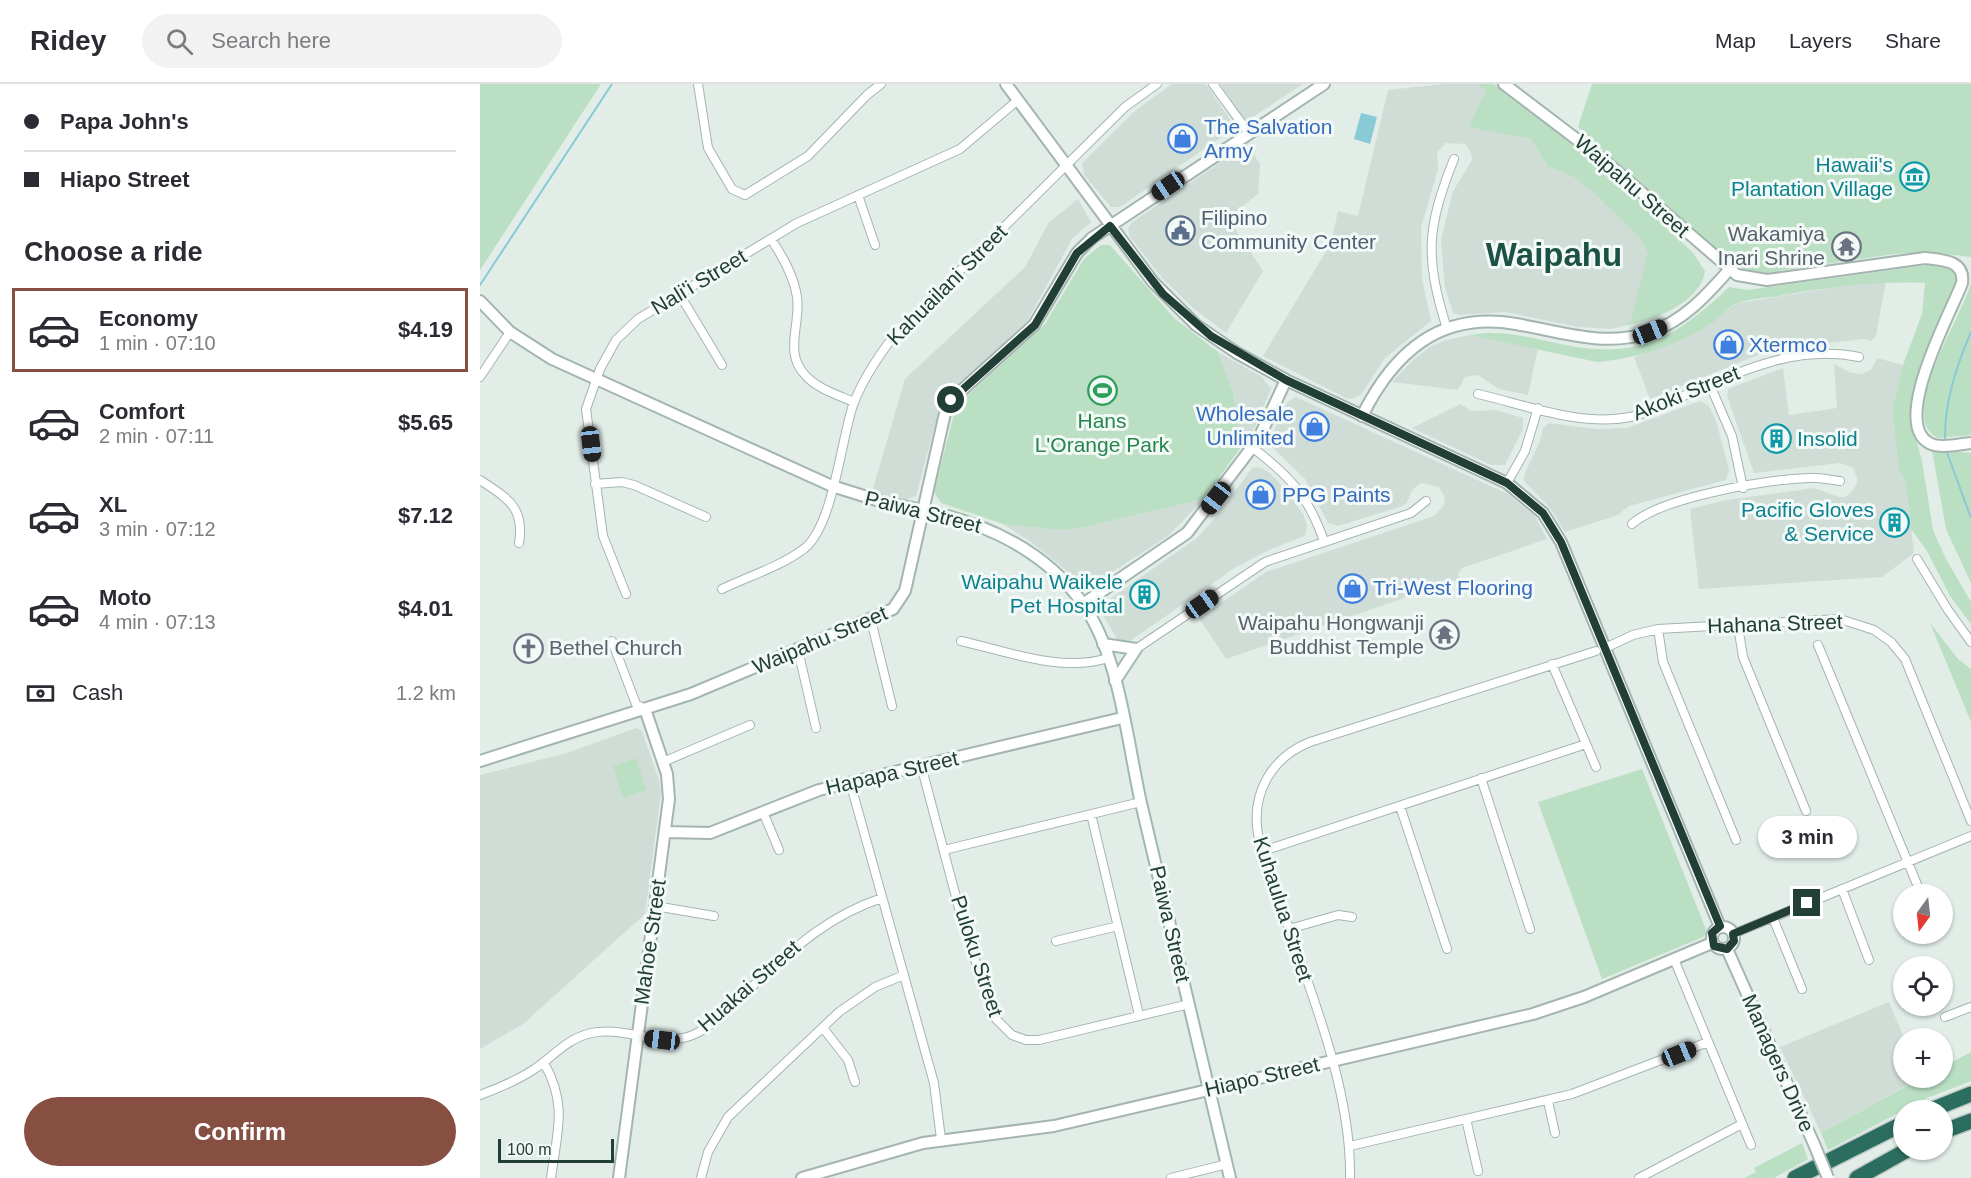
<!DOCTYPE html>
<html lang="en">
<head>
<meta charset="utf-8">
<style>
	body { margin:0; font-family:Helvetica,sans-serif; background:#f2f2f3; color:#2b2b33; height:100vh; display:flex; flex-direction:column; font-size:22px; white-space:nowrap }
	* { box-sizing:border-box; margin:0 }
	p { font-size:20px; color:#7c7c81 }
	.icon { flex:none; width:33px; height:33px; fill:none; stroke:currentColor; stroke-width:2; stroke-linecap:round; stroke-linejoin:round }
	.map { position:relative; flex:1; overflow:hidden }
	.side { display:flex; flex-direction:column; background:#fff; width:480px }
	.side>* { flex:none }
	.top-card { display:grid; align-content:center; height:132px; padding:0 24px; background:#fff }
	.needle { width:39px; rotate:195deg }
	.controls { position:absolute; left:1413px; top:800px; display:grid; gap:12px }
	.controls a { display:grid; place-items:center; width:60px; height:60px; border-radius:50%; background:#fff; box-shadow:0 2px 4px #0004; font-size:30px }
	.scale { position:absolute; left:18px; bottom:15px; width:116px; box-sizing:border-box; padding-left:6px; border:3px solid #213f36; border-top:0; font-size:16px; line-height:21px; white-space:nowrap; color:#213f36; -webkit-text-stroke:4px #f3f9f6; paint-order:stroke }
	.end { position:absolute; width:27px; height:27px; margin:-14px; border:8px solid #213f36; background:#fff; box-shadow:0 0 0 3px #fff }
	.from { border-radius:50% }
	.bubble { position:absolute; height:42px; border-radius:21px; background:#fff; box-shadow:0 2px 4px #0004; font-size:20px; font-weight:700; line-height:42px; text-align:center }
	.car { position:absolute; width:18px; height:36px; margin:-18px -9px; border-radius:8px; box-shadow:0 0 4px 2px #0007; background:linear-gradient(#222 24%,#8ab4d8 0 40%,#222 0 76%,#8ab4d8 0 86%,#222 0) }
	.top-card b { display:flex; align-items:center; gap:21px; height:57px; font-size:22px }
	.top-card b+b { border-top:2px solid #e1e1e2 }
	.top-card i { width:15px; height:15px; background:#2b2b33 }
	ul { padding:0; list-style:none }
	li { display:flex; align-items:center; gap:18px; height:84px; margin:0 12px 9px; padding:0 12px; border:3px solid transparent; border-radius:0px }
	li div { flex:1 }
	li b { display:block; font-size:22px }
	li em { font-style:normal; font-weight:700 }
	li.selected { border-color:#874f42 }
	li>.icon { width:54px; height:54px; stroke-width:1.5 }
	h2 { padding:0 24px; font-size:27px; line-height:72px }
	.pay { display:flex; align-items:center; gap:15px; height:66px; padding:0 24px; font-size:22px }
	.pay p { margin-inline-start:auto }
	.button { display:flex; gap:12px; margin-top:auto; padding:12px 24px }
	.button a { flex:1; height:69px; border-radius:36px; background:#874f42; color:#fff; font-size:24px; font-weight:700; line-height:69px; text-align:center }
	header { display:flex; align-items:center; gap:36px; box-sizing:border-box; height:84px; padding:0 30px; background:#fff; border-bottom:2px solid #e1e1e2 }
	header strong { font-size:28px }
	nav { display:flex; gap:33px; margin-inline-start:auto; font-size:21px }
	.search { width:420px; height:54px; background:#f2f2f3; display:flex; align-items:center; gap:15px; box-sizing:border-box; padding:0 21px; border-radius:33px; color:#7c7c81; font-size:22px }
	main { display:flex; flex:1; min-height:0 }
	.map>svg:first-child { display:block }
</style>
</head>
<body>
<header>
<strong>Ridey</strong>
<div class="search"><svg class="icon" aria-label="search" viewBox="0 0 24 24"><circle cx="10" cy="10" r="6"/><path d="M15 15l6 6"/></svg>Search here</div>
<nav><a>Map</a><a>Layers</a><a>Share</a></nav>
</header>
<main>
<section class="side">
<div class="top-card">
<b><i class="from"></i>Papa John's</b>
<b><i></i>Hiapo Street</b>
</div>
<h2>Choose a ride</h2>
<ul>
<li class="selected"><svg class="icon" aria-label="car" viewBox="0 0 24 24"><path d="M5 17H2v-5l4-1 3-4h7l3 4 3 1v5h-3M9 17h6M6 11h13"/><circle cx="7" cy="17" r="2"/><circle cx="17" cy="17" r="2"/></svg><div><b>Economy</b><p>1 min · 07:10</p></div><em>$4.19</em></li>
<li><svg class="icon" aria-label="car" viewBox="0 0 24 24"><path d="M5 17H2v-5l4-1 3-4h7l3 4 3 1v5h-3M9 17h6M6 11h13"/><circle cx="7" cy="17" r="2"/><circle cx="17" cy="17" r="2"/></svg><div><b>Comfort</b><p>2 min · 07:11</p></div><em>$5.65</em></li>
<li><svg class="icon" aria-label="car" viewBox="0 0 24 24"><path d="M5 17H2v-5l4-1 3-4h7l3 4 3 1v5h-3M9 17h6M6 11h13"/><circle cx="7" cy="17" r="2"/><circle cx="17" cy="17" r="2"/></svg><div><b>XL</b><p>3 min · 07:12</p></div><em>$7.12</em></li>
<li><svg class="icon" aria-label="car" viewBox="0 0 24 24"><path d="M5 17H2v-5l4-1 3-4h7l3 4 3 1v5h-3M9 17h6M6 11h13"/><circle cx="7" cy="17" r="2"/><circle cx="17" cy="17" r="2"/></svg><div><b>Moto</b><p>4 min · 07:13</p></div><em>$4.01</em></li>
</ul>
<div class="pay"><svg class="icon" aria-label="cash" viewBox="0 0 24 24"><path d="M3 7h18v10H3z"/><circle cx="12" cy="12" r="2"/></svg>Cash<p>1.2 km</p></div>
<div class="button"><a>Confirm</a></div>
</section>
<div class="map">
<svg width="1491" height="1094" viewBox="0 0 1491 1094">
	<rect width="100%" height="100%" fill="#e2ede8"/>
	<!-- built -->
	<path fill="#d0ddd7" d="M692 0H726L753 40V45L640 123H631L604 91 602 79 656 26Z
		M740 0H823L768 36 763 35Z
		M963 0H996L1002 3 1112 92 1199 192 1169 227 1143 242 1132 245 1098 243 1025 228 979 231 973 229 965 204 961 156 973 107 992 76 991 69 985 60 966 59 957 68 958 85 941 144 942 194 951 237 905 274 881 311 872 315 866 314 783 272 851 159 858 127 878 132 908 6Z
		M767 60 780 80 778 110 748 134 783 187 746 249 713 224 683 195 650 153 648 145 651 139Z
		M598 115 611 138 592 155 548 236 461 319 436 412 425 416 392 408 425 295 545 183 569 138Z
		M1406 197 1396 252 1391 257 1384 255 1290 266 1170 315 1154 273 1231 240 1241 229 1258 219 1363 202Z
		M990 251 1058 264 1048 311 1019 305 998 291 985 293 978 306 912 298 935 274 950 263 966 256Z
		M738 268 782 293 791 305 775 343 761 363 754 312Z
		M1397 274 1423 281 1412 326 1419 385 1426 400 1434 469 1402 493 1219 505 1210 425 1246 416 1334 404 1359 413H1365L1371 409 1378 397 1373 384 1360 379 1274 389 1247 312 1248 305 1303 284 1309 331 1357 324 1354 280 1371 289 1382 290 1391 286Z
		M816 313 1028 410 1055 432 1067 455 982 484 978 490 980 495 746 575 719 534 786 488 954 432 964 421 965 414 959 403 941 399 933 405 926 420 920 423 858 442 848 439 825 395 791 362V354L807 318Z
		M1220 317 1229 322 1237 340 1249 386 1246 396 1149 422 1138 431 1085 448 1070 424 1044 397V391L1060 357 1063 344 1069 339 1116 345 1147 344Z
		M981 320 991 327 1016 326 1043 334V345L1025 381H1011L932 344Z
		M773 383 781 384 790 389 809 409 824 432 827 442 825 452 791 465 756 483 650 557 639 558 621 528 624 519 717 454 736 433Z
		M724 415 688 452 612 501 601 498 551 458 523 440 579 446 600 444Z
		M156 644 162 647 179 696 181 709 165 830 43 940 0 965V691L87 669Z
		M1409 918 1424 954V993L1440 994 1341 1049 1300 963Z"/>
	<!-- green -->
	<path fill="#badfc3" d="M0 0H121L0 186Z
		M996 0H1013L1020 3 1123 83 1213 169 1225 187C1221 219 1170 238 1143 242L1151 237 1168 169 1160 154 1113 108 1096 94 1068 82 1051 55 989 43 1006 6Z
		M1112 0H1491V173L1452 168 1414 170 1285 189 1267 187 1247 177 1098 43Z
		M621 161H630L694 234 738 268 754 312 761 363 724 415 600 444 579 446 523 440 461 419 454 408 476 322 565 240 604 175Z
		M1455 180 1474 186 1477 196 1466 226 1442 276 1433 304 1430 333 1442 377 1453 446 1466 475 1491 518V540L1470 512 1447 467 1431 445 1426 400 1419 385 1412 326 1423 281 1442 230 1445 199C1397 197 1351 203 1304 211 1289 214 1272 214 1258 219 1246 223 1240 235 1229 241 1196 261 1156 275 1117 278L990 251C1020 245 1047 253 1076 259 1154 277 1193 257 1249 203L1267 206Z
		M1491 198V351L1458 354C1413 333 1486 228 1491 198Z
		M1452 366 1491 369V499L1466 445Z
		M1450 539 1478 575 1491 585V638Z
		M156 674 166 706 143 714 133 682Z
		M1162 685 1227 848 1223 853 1122 895 1058 718Z
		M1491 968V997L1447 1014 1348 1066 1341 1049 1443 993H1462L1463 983Z
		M1322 1059 1328 1075 1294 1094H1264L1276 1088 1274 1084Z"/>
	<!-- water -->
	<path fill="#88cad5" d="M881 29 897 33 890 60 874 55Z"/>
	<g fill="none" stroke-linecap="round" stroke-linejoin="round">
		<!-- stream -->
		<path stroke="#88cad5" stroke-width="2" d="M0 201 132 0
			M1465 358C1464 319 1476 283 1491 248
			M1466 366 1491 434"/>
		<defs>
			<path id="minor" d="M218 0 228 64 252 105 265 111 328 72 387 11 401 0
				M733 0 768 48
				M378 111 395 161
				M291 155C303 173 314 192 317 213 321 241 303 269 326 292 338 305 358 311 374 318
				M200 211 242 281
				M967 245C945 174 946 145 974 75
				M0 293 30 248
				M1230 301 1252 352 1263 404
				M998 310C1046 321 1101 343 1150 333 1168 329 1185 321 1201 313 1259 288 1315 260 1379 273
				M773 364C811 393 828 412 844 457
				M0 396C27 414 45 423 39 459
				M1027 399 1045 367 1058 324
				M115 400 142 398 154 401 226 433
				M1152 440C1182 413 1286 396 1328 394 1338 393 1350 396 1360 397
				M1437 475 1468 526 1491 558
				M242 505C269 492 302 482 325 464 353 441 361 357 373 321 382 297 397 274 413 253L645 23 677 0
				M146 510 123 452 106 325 120 285 136 256 158 235 317 139 480 65 538 16
				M391 536 412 622
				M1258 542 1263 573 1326 727
				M1178 545 1183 578 1256 756
				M132 557 156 620 165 625
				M481 557C526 567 582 589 628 574
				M1338 561 1441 810
				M1125 564 1153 551 1178 545 1360 535 1394 546 1411 558 1425 575 1491 737
				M656 565 785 478 931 429 946 417
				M318 566 336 644
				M1072 580 1116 683
				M183 678 270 641
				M441 681 485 847 516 935 532 951 546 956H559L709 920
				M1001 694 1050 845
				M370 698 454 999 461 1055
				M920 722 967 865
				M283 728 299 766
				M611 730 659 931
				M464 766 661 718
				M783 767 1106 660
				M1362 805 1389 876
				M175 822 234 832
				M1293 834 1322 905
				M809 845 858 831 872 833
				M1457 849V850
				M1253 850 1491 752
				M576 857 638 842
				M1194 875 1271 1061
				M1465 933 1491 923
				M343 944 368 976 375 998
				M64 979C88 1021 77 1048 71 1094
				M0 1011C19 1004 36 997 53 986 73 973 86 955 111 949 145 941 181 966 215 950 234 941 249 924 264 910 308 870 344 833 402 814
				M1068 1017 1075 1049
				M986 1035 998 1087
				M870 1062 1092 1010 1228 958
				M221 1094 228 1068 248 1033 359 928 395 903 424 891
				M691 1094 747 1080
				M870 1094C872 983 807 857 778 750 771 709 792 673 830 658L1116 567
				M1159 1094 1262 1040"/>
			<path id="tertiary" d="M526 0 673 198 716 241 757 269 806 296 1027 399 1063 429 1081 458 1240 843
				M1024 0 1124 76 1257 191 1287 196 1445 174C1462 176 1485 176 1482 199 1473 225 1405 346 1454 361 1465 364 1480 360 1491 359
				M0 217 30 248 72 275 352 402 403 418 443 426
				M882 332C914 268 960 227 1036 240 1082 248 1125 264 1171 248 1203 237 1226 212 1248 187
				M603 520 707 449 779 354 806 296
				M0 677 211 610 413 525 425 507 465 329 471 316 554 241 597 169 612 154 844 0
				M185 748 230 749 339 706 642 634
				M1232 854a11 11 0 1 1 22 0a11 11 0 1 1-22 0Z
				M1247 865 1334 1060
				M139 1094 189 715 187 690 165 625
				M322 1094 443 1059 574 1042 1053 930 1104 913 1232 859"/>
			<path id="secondary" d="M443 426C505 439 565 466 603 520 640 573 647 657 661 719 690 844 720 969 750 1094
				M623 560 656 565
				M635 597 656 565"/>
			<path id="motorway" d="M1451 1026 1491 1010
				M1462 1048 1491 1037
				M1315 1094 1424 1039
				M1377 1094 1429 1065"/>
		</defs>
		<!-- minor casing -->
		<use href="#minor" stroke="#a4b5af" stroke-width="10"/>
		<!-- tertiary casing -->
		<use href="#tertiary" stroke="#a4b5af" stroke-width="14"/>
		<!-- secondary casing -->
		<use href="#secondary" stroke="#a0b9b0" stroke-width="14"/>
		<!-- motorway casing -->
		<use href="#motorway" stroke="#c1c9c7" stroke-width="18"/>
		<!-- minor -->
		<use href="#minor" stroke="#fff" stroke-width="8"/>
		<!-- tertiary -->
		<use href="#tertiary" stroke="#fff" stroke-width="10"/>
		<!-- secondary -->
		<use href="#secondary" stroke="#fff" stroke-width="10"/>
		<!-- motorway -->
		<use href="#motorway" stroke="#2b6d5e" stroke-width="15"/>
		<defs>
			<path id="tertiary-bridge" d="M1334 1060 1348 1094"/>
		</defs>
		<!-- tertiary-bridge casing -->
		<use href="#tertiary-bridge" stroke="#a4b5af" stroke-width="14" stroke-linecap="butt"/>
		<!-- tertiary-bridge -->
		<use href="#tertiary-bridge" stroke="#fff" stroke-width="10"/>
	</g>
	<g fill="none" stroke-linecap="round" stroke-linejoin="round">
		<!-- route -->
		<path stroke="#213f36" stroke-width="8" d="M471 316 555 241 597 169 630 142 683 210 731 252 806 296 1027 399 1063 429 1081 458 1240 842 1232 849 1234 862 1247 865 1254 857 1253 850 1327 819"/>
	</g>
	<!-- icons -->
	<defs>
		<symbol id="shop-ring" viewBox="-11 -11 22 22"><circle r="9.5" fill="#f3f9f6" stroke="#3f7fe0" stroke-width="1.5"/><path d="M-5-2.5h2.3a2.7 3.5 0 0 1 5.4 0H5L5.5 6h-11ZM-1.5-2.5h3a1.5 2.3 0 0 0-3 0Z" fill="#3f7fe0"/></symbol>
		<symbol id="museum-ring" viewBox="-11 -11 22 22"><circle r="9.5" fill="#f3f9f6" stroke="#0f9aa8" stroke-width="1.5"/><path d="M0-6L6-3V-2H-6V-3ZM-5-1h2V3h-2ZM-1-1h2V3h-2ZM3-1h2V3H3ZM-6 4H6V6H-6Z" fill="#0f9aa8"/></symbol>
		<symbol id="civic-ring" viewBox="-11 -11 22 22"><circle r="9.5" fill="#f3f9f6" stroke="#5c6f8a" stroke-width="1.5"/><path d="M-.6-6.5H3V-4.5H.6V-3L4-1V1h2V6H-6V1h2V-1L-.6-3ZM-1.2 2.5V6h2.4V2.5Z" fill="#5c6f8a"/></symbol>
		<symbol id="temple-ring" viewBox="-11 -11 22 22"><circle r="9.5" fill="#f3f9f6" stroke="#6b7280" stroke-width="1.5"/><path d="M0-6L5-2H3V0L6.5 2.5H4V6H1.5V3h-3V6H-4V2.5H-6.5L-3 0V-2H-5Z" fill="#6b7280"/></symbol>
		<symbol id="stadium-ring" viewBox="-11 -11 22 22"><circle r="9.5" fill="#f3f9f6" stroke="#2e9e5b" stroke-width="1.5"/><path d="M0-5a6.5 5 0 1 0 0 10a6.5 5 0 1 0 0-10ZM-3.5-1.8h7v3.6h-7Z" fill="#2e9e5b"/></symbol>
		<symbol id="building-ring" viewBox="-11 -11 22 22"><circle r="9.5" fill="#f3f9f6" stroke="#0f9aa8" stroke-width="1.5"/><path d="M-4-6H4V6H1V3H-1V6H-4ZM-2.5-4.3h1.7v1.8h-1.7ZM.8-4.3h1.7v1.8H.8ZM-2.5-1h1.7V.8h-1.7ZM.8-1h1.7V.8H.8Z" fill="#0f9aa8"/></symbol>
		<symbol id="church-ring" viewBox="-11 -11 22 22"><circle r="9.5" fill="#f3f9f6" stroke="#6b7280" stroke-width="1.5"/><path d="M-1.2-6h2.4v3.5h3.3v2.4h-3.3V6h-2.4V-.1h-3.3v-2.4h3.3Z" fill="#6b7280"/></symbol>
	</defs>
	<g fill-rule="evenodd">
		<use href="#shop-ring" x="686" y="38" width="33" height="33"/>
		<use href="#museum-ring" x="1418" y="76" width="33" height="33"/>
		<use href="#civic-ring" x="684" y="130" width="33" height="33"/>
		<use href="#temple-ring" x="1350" y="146" width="33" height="33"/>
		<use href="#shop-ring" x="1232" y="244" width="33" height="33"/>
		<use href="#stadium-ring" x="606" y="290" width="33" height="33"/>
		<use href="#shop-ring" x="818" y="326" width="33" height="33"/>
		<use href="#building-ring" x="1280" y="338" width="33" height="33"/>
		<use href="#shop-ring" x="764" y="394" width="33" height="33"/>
		<use href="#building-ring" x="1398" y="422" width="33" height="33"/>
		<use href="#shop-ring" x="856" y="488" width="33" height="33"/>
		<use href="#building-ring" x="648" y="494" width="33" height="33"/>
		<use href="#temple-ring" x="948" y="534" width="33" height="33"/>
		<use href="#church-ring" x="32" y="548" width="33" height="33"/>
	</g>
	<g text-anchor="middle" stroke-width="6" stroke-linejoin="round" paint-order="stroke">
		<!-- shop labels -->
		<g font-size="21" fill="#366cbe" stroke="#f3f9f6" text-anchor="start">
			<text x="724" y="50">The Salvation<tspan x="724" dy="24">Army</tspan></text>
			<text x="1269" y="268">Xtermco</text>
			<text x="814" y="337" text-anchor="end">Wholesale<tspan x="814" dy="24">Unlimited</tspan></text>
			<text x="802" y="418">PPG Paints</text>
			<text x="893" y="511">Tri-West Flooring</text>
		</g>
		<!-- culture labels -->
		<g font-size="21" fill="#0d838f" stroke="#f3f9f6" text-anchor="end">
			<text x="1413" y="88">Hawaii's<tspan x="1413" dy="24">Plantation Village</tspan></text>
			<text x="1317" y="362" text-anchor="start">Insolid</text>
			<text x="1394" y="433">Pacific Gloves<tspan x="1394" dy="24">&amp; Service</tspan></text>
			<text x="643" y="505">Waipahu Waikele<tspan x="643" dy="24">Pet Hospital</tspan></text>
		</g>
		<!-- street labels -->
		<g font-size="21" fill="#213f36" stroke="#f3f9f6">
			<text transform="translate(1152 102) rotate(41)" y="7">Waipahu Street</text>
			<text transform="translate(219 198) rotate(-31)" y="7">Nali'i Street</text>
			<text transform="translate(467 201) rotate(-45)" y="7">Kahuailani Street</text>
			<text transform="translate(1206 309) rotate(-22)" y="7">Akoki Street</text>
			<text transform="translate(443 428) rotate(14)" y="7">Paiwa Street</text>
			<text transform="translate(1295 540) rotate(-2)" y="7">Hahana Street</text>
			<text transform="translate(340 556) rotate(-23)" y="7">Waipahu Street</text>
			<text transform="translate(412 689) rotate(-13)" y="7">Hapapa Street</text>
			<text transform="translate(803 825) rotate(72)" y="7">Kuhaulua Street</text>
			<text transform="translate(690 840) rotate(77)" y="7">Paiwa Street</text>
			<text transform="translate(170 858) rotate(-82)" y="7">Mahoe Street</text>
			<text transform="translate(497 872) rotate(72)" y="7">Puloku Street</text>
			<text transform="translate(269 902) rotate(-41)" y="7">Huakai Street</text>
			<text transform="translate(1298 979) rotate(66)" y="7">Managers Drive</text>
			<text transform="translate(782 993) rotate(-13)" y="7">Hiapo Street</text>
		</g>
		<!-- service labels -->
		<g font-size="21" fill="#4e5e75" stroke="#f3f9f6" text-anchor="start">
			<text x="721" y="141">Filipino<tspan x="721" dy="24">Community Center</tspan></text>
		</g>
		<!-- worship labels -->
		<g font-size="21" fill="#5b616d" stroke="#f3f9f6" text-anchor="end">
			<text x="1345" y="157">Wakamiya<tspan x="1345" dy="24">Inari Shrine</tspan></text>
			<text x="944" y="546">Waipahu Hongwanji<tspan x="944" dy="24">Buddhist Temple</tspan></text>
			<text x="69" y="571" text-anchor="start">Bethel Church</text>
		</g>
		<!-- leisure labels -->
		<g font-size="21" fill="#27864d" stroke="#f3f9f6">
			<text x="622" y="344">Hans<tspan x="622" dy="24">L'Orange Park</tspan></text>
		</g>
		<!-- town labels -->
		<g font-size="33" font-weight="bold" fill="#1c5244" stroke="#f3f9f6">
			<text x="1074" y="182">Waipahu</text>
		</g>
	</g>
</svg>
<div class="controls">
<a><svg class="needle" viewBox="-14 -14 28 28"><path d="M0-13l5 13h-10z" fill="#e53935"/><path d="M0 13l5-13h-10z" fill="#7c7c81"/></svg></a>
<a><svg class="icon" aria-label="locate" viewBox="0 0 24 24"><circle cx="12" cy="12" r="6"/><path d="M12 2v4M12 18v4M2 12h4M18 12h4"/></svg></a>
<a>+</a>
<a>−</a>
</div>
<div class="scale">100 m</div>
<i class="end from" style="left:471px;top:316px"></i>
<i class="end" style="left:1327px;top:819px"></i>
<div class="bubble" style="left:1278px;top:732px;width:99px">3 min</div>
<i class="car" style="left:688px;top:102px;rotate:236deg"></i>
<i class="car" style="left:1170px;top:248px;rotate:68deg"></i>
<i class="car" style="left:111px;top:360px;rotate:173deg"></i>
<i class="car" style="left:736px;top:414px;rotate:218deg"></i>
<i class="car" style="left:722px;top:520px;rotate:55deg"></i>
<i class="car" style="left:182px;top:956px;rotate:277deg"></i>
<i class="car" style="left:1199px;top:970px;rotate:68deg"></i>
</div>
</main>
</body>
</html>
